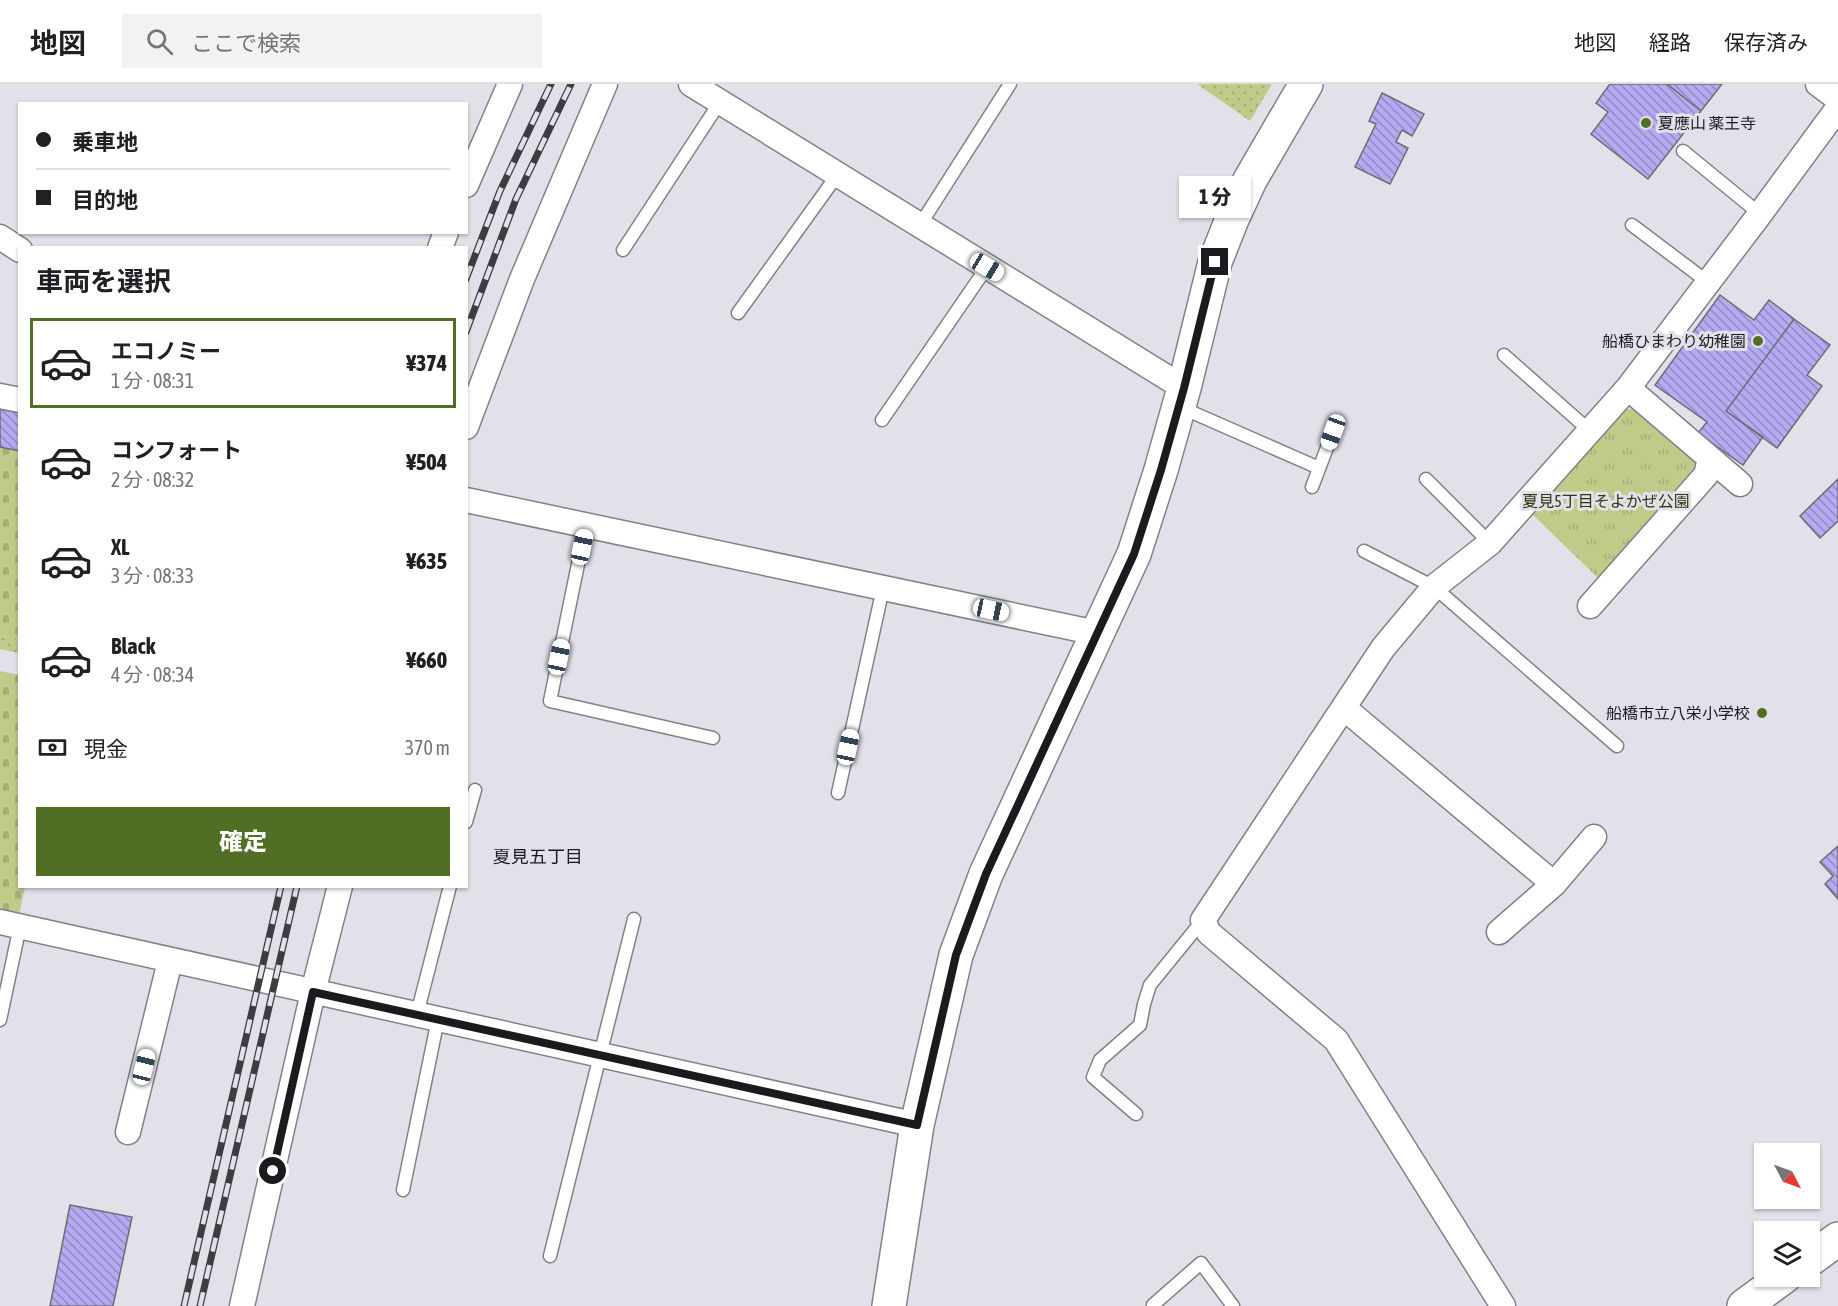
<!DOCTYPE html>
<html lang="ja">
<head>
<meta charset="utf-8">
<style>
	body { margin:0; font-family:"Asap Condensed","Noto Sans JP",sans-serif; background:#f2f2f2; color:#202124; height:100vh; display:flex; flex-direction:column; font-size:22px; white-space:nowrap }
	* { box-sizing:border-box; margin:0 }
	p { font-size:20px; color:#757577 }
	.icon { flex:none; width:33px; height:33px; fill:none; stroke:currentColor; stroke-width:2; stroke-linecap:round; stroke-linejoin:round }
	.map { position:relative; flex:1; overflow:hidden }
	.details { position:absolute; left:18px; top:162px; width:450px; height:642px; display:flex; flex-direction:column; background:#fff; border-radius:0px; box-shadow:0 2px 4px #0004 }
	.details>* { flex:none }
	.top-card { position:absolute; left:18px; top:18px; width:450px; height:132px; border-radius:0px; box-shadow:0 2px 4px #0004; display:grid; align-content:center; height:132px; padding:0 18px; background:#fff }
	.needle { width:39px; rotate:131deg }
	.tools { position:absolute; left:1754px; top:1059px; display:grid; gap:12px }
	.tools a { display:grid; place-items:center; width:66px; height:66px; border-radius:0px; background:#fff; box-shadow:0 2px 4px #0004; font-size:30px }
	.end { position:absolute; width:27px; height:27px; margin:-14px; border:8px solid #1b1a1e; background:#fff; box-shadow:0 0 0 3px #fff }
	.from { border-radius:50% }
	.bubble { position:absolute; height:42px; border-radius:0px; background:#fff; box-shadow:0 2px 4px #0004; font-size:20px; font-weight:800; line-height:42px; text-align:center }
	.car { position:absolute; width:18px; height:36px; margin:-18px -9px; border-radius:8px; box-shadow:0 0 4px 2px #0007; background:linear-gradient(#fff 24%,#345 0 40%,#fff 0 76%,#345 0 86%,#fff 0) }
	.top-card b { display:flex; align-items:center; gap:21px; height:57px; font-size:22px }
	.top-card b+b { border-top:2px solid #e0e0e0 }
	.top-card i { width:15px; height:15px; background:#202124 }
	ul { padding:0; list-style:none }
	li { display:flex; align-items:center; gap:18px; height:90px; margin:0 12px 9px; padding:0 6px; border:3px solid transparent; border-radius:0px }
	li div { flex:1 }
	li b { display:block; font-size:22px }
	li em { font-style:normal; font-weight:800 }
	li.active { border-color:#506f25 }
	li>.icon { width:54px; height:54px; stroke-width:1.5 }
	h2 { padding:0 18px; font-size:27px; line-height:72px }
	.pay { display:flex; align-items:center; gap:15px; height:66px; padding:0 18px; font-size:22px }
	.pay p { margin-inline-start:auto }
	.button { display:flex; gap:12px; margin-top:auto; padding:12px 18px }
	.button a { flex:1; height:69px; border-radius:0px; background:#506f25; color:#fff; font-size:24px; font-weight:800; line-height:69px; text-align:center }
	header { display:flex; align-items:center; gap:36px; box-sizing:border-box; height:84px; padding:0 30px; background:#fff; border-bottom:2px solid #e0e0e0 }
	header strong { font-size:28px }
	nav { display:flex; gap:33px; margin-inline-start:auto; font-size:21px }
	.search { width:420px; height:54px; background:#f2f2f2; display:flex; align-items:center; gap:15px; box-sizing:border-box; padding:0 21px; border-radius:0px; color:#757577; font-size:22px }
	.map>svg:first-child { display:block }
</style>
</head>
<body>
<header>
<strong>地図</strong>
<div class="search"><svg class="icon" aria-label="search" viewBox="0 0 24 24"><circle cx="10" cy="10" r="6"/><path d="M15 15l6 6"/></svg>ここで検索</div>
<nav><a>地図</a><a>経路</a><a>保存済み</a></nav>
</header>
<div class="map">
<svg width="1838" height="1222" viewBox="0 0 1838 1222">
	<defs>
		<pattern id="grass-dots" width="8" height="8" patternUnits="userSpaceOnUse" patternTransform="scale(1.5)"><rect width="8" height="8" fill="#c0cb8a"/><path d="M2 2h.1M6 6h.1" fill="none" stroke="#a4ae77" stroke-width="1.8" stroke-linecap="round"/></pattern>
		<pattern id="cemetery-stones" width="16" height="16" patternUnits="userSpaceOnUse" patternTransform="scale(1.5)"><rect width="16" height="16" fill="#c0cb8a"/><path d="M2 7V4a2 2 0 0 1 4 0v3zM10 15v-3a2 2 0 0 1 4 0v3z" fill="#a4ae77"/></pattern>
		<pattern id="park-tufts" width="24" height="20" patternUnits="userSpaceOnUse" patternTransform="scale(1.5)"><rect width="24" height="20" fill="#c0cb8a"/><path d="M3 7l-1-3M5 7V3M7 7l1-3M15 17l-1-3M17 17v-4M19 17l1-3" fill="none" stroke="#a4ae77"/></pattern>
		<pattern id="building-back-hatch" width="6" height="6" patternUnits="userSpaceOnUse" patternTransform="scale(1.5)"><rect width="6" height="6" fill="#b5abf2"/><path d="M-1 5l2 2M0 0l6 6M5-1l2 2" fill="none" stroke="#928ac3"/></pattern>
	</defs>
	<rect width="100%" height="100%" fill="#e2e1ea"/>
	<!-- grass -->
	<path fill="url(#grass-dots)" d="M1197 0H1272L1250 37Z
		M0 552 19 556V569L0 565Z"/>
	<!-- cemetery -->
	<path fill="url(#cemetery-stones)" d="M0 363 19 367V556L0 552Z
		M0 587 19 591 20 802 25 803 19 831 0 827Z"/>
	<!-- park -->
	<path fill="url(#park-tufts)" d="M1627 325 1641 326 1696 373 1693 394 1598 494 1530 428Z"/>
	<!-- building -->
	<path fill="url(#building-back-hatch)" stroke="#6d6c74" stroke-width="1.5" d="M1610 0H1667L1701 27 1648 95 1591 50 1608 28 1596 19Z
		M1667 0H1722L1701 27Z
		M1382 9 1424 30 1412 52 1402 46 1396 58 1408 64 1390 100 1355 83 1376 40 1369 37Z
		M1720 211 1754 236 1769 216 1794 235 1726 327 1763 353 1743 381 1698 349 1707 338 1655 301Z
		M1794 235 1830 261 1807 291 1822 302 1777 364 1726 327Z
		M0 325 20 329V367L0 363Z
		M1838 395V437L1820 454 1800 432Z
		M1838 762V815L1825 800 1833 792 1820 778Z
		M70 1121 132 1133 113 1222H50Z"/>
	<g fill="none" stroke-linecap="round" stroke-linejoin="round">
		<defs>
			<path id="lane" d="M1683 67 1760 130
				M920 141 1010 0
				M1632 141 1709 199
				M623 166 720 18
				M738 229 838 90
				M1504 271 1590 347
				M1180 323 1319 384
				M882 336 987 183
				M1426 395 1490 459
				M1312 403 1333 348
				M586 441 550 617 713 654
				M1364 467 1434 503 1617 662
				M838 709 883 504
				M466 738 475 706
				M417 930 450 802
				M0 936 20 842
				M1136 1030 1093 993 1100 976 1140 941 1144 920 1150 901 1203 836
				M403 1106 438 935
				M550 1172 634 835
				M1153 1221 1201 1179 1233 1222"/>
			<path id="street" d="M691 0 1184 304
				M1818 0 1838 15
				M466 101 510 0
				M0 153 20 166
				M440 164 446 148
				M1628 304 1740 400
				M0 312 20 316
				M466 343 522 195 605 0
				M466 416 1097 549
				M1590 522 1706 391 1710 375
				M1344 624 1554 800
				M0 838 917 1041
				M1499 848 1554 800 1594 753
				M128 1048 170 877
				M242 1222 313 908 340 802
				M1503 1222 1336 956 1209 849 1203 836 1383 564 1434 503 1490 459 1628 304 1760 130 1838 24"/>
			<path id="secondary" d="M1809 1176 1838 1155
				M889 1222 917 1041 956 871 986 790 1134 470 1161 386 1184 304 1215 178 1232 135 1250 96 1306 0
				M1744 1222 1785 1192"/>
		</defs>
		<!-- lane casing -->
		<use href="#lane" stroke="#82818a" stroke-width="15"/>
		<!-- street casing -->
		<use href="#street" stroke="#82818a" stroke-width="27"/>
		<!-- secondary casing -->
		<use href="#secondary" stroke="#82818a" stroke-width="36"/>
		<!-- lane -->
		<use href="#lane" stroke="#fff" stroke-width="12"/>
		<!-- street -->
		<use href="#street" stroke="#fff" stroke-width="24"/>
		<!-- secondary -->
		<use href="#secondary" stroke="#fff" stroke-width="33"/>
		<defs>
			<path id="rail" d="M466 195 500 107 551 0
				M466 248 516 115 571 0
				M184 1222 281 802
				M200 1222 297 802"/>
		</defs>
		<!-- rail casing -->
		<use href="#rail" stroke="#3d3c41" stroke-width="7"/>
		<!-- rail -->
		<use href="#rail" stroke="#e2e1ea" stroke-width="4.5" stroke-dasharray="14" stroke-linecap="butt"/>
	</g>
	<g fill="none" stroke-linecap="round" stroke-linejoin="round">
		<!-- route -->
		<path stroke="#1b1a1e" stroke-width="8" d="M273 1087 313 908 917 1041 956 871 986 790 1134 470 1161 386 1184 304 1215 178"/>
	</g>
	<!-- markers -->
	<g fill="#506f25" stroke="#e2e1ea" stroke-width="2">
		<circle cx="1646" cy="39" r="6"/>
		<circle cx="1758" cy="257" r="6"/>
		<circle cx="1762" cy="629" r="6"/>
	</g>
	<g text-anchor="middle" stroke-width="6" stroke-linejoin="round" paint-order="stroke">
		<!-- poi labels -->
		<g font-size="16" fill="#1b1a1e" stroke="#e2e1ea" text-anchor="end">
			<text x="1658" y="45" text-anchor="start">夏應山 薬王寺</text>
			<text x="1746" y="263">船橋ひまわり幼稚園</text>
			<text x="1750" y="635">船橋市立八栄小学校</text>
		</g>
		<!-- park labels -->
		<g font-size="16" fill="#31360c" stroke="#e2e1ea">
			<text x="1606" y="423">夏見5丁目そよかぜ公園</text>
		</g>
		<!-- neighbourhood labels -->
		<g font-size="18" fill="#1b1a1e" stroke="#e2e1ea">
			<text x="538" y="779">夏見五丁目</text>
		</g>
	</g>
</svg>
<div class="tools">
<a><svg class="needle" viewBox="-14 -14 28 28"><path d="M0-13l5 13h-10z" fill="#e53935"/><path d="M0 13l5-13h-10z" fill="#757577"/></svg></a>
<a><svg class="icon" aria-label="layers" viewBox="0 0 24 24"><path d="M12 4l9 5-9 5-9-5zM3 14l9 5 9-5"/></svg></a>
</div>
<i class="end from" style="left:273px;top:1087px"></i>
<i class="end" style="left:1215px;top:178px"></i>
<div class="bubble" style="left:1179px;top:92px;width:72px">1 分</div>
<i class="car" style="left:987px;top:183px;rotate:121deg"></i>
<i class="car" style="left:1333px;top:348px;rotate:200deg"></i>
<i class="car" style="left:582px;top:463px;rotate:12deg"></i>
<i class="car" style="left:991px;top:526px;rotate:102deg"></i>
<i class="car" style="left:559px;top:573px;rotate:12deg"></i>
<i class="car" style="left:848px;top:663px;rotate:12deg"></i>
<i class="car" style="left:144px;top:983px;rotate:14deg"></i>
<div class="top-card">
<b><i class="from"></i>乗車地</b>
<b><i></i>目的地</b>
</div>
<section class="details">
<h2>車両を選択</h2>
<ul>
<li class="active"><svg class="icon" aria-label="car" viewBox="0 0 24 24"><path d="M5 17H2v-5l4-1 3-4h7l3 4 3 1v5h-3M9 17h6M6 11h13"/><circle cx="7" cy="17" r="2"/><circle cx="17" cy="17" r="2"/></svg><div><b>エコノミー</b><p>1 分 · 08:31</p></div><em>¥374</em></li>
<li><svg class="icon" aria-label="car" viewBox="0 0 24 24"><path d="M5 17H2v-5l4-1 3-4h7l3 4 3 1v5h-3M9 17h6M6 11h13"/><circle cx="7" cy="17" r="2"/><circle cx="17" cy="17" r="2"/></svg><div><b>コンフォート</b><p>2 分 · 08:32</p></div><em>¥504</em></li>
<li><svg class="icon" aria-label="car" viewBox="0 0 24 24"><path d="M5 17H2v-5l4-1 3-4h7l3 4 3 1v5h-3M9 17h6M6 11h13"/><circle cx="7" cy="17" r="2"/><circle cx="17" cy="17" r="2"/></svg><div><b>XL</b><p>3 分 · 08:33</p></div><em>¥635</em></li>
<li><svg class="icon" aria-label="car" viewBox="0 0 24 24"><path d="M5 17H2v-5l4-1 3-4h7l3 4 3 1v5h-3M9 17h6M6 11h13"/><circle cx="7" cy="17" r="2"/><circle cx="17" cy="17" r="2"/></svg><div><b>Black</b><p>4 分 · 08:34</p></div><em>¥660</em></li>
</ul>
<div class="pay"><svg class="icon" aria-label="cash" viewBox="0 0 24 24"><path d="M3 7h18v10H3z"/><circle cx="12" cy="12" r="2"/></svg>現金<p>370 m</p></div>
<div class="button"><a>確定</a></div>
</section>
</div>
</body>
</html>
